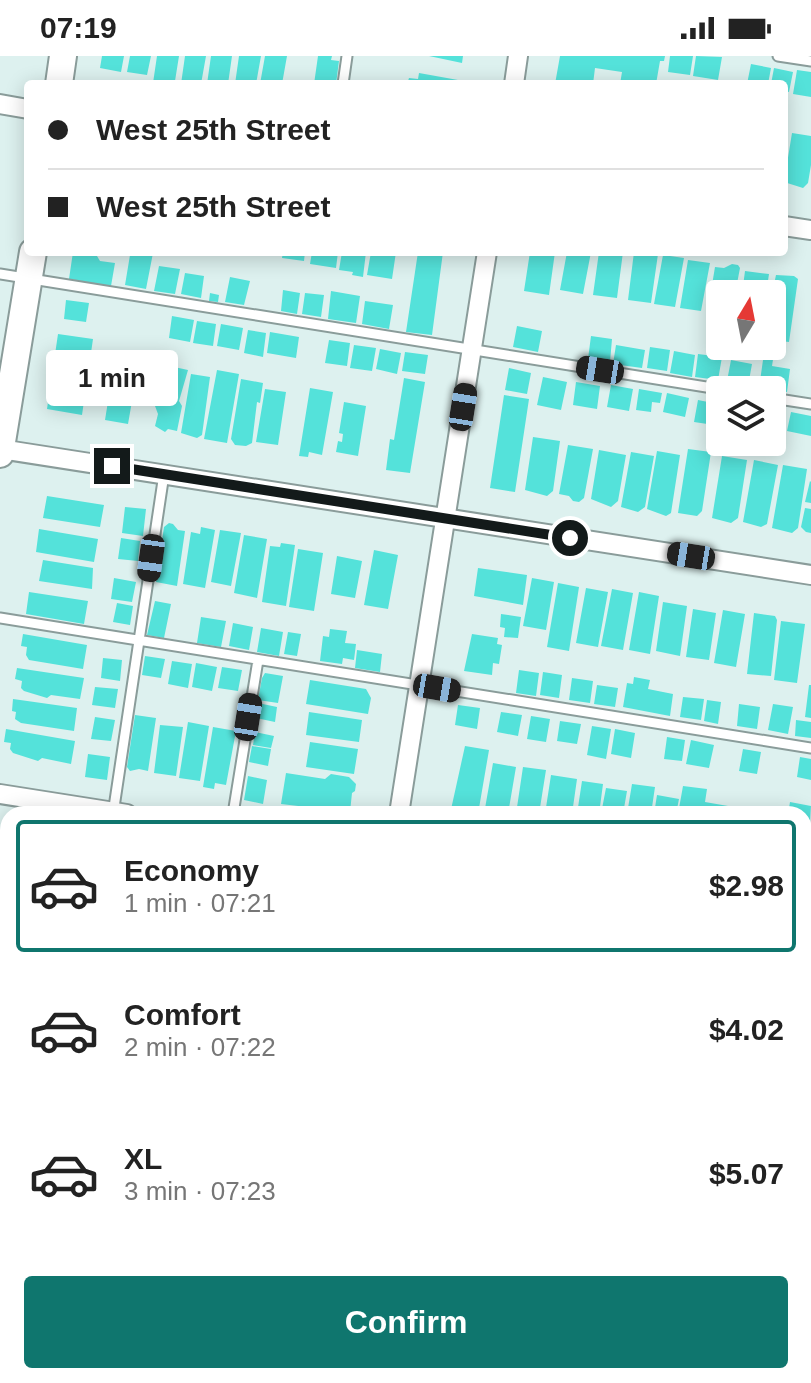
<!DOCTYPE html>
<html lang="en">
<head>
<meta charset="utf-8">
<style>
	body { margin:0; font-family:Arial,sans-serif; background:#f2f2f2; color:#222; height:100vh; display:flex; flex-direction:column; font-size:30px; white-space:nowrap }
	* { box-sizing:border-box; margin:0 }
	p { font-size:26px; color:#767676 }
	.icon { flex:none; width:44px; height:44px; fill:none; stroke:currentColor; stroke-width:2; stroke-linecap:round; stroke-linejoin:round }
	.map { position:relative; flex:1; overflow:hidden }
	.drawer { position:absolute; left:0px; top:750px; width:812px; height:578px; display:flex; flex-direction:column; background:#fff; border-radius:24px 24px 0 0; box-shadow:0 4px 20px #0003 }
	.drawer>* { flex:none }
	.guide { position:absolute; left:24px; top:24px; width:764px; height:176px; border-radius:8px; box-shadow:0 4px 20px #0003; display:grid; align-content:center; height:176px; padding:0 24px; background:#fff }
	.needle { width:52px; rotate:10deg }
	.controls { position:absolute; left:706px; top:224px; display:grid; gap:16px }
	.controls a { display:grid; place-items:center; width:80px; height:80px; border-radius:8px; background:#fff; box-shadow:0 4px 20px #0003; font-size:40px }
	.end { position:absolute; width:36px; height:36px; margin:-18px; border:10px solid #131a1a; background:#fff; box-shadow:0 0 0 4px #fff }
	.from { border-radius:50% }
	.bubble { position:absolute; height:56px; border-radius:8px; background:#fff; box-shadow:0 4px 20px #0003; font-size:26px; font-weight:600; line-height:56px; text-align:center }
	.car { position:absolute; width:24px; height:48px; margin:-24px -12px; border-radius:10px; box-shadow:0 0 6px 2px #0007; background:linear-gradient(#222 24%,#8ab4d8 0 40%,#222 0 76%,#8ab4d8 0 86%,#222 0) }
	.guide b { display:flex; align-items:center; gap:28px; height:76px; font-size:30px }
	.guide b+b { border-top:2px solid #e0e0e0 }
	.guide i { width:20px; height:20px; background:#222 }
	ul { padding:14px 0 0; list-style:none }
	li { display:flex; align-items:center; gap:24px; height:132px; margin:0 16px 12px; padding:0 8px; border:4px solid transparent; border-radius:8px }
	li div { flex:1 }
	li b { display:block; font-size:30px }
	li em { font-style:normal; font-weight:600 }
	li.selected { border-color:#0f766e }
	li>.icon { width:72px; height:72px; stroke-width:1.5 }
	.action { display:flex; gap:16px; margin-top:auto; padding:16px 24px }
	.action a { flex:1; height:92px; border-radius:8px; background:#0f766e; color:#fff; font-size:32px; font-weight:600; line-height:92px; text-align:center }
	.status { display:flex; justify-content:space-between; align-items:center; height:56px; padding:0 40px; background:#fff; direction:ltr }
	.status svg { height:22px; fill:currentColor }
	.map>svg:first-child { display:block }
</style>
</head>
<body>
<div class="status"><b>07:19</b><svg viewBox="0 0 49 12"><path d="M0 12V9h3v3zM5 12V6h3v6zM10 12V3h3v9zM15 12V0h3v12zM26 1h20v11H26zM47 4h2v5h-2z"/></svg></div>
<div class="map">
<svg width="811" height="1327" viewBox="0 0 811 1327">
	<rect width="100%" height="100%" fill="#ddf1ef"/>
	<!-- building -->
	<path fill="#54e2da" d="M102 0H124L121 16 100 12Z
		M130 0H151L147 19 127 16Z
		M157 0H179L175 25H170V28L153 27Z
		M185 0H206L201 28H181Z
		M211 0H232L228 28H207Z
		M239 0H261L256 28H235Z
		M265 0H287L282 28H260Z
		M318 0H332L331 4 339 5 336 28H314Z
		M429 0H463L462 7Z
		M560 0H665L664 5H660L656 28H620L622 16 595 12 593 28H555Z
		M670 0H693L690 19 668 16Z
		M696 0 722 1 718 24 693 20Z
		M751 8 771 12 768 28H747Z
		M774 12 793 16 789 36 784 35V28H771Z
		M797 14 811 16V41L793 38Z
		M419 17 458 24 457 28H407L409 22 418 23Z
		M792 77 811 80V109L808 127 803 132 784 126Z
		M73 196H117V200L102 198 97 200 100 205 115 207 111 230 69 223Z
		M141 196 153 197 146 233 125 229 130 199 140 200Z
		M283 196H305L304 205 282 202Z
		M312 196H338L336 212 310 208Z
		M342 196H366L363 221 352 219 353 216 339 214Z
		M371 196H396L392 223 367 219Z
		M418 196H443L432 279 406 276Z
		M530 196H555L549 239 524 235Z
		M567 196H591L583 238 560 234Z
		M599 196H623L617 242 593 239Z
		M634 196 658 198 651 247 628 244Z
		M663 199 684 202 675 251 654 248Z
		M688 204 710 207 701 255 680 252Z
		M732 208 738 209 740 212 735 238H720V261L707 259 715 211 724 212Z
		M159 210 180 213 175 238 154 235Z
		M745 215 769 218 766 238H742Z
		M185 217 204 220 201 242 181 238Z
		M776 219 794 220 798 223 789 286 772 284V238Z
		M230 221 250 225 244 249 225 246Z
		M283 234 300 237 297 258 281 255Z
		M331 235 360 240 356 267 328 263Z
		M210 237 219 239 218 246 209 245Z
		M305 237 324 239 321 261 302 258Z
		M66 244 89 247 86 266 64 263Z
		M365 245 393 249 389 273 362 268Z
		M172 260 194 264 190 286 169 282Z
		M197 265 216 268 213 290 193 287Z
		M221 268 243 272 239 294 217 290Z
		M517 270 542 275 538 296 513 291Z
		M248 274 266 277 263 301 244 297Z
		M270 276 299 281 296 302 267 297Z
		M58 278 93 283 82 359 47 353Z
		M591 280 612 283 610 306 588 303Z
		M329 284 350 287 347 310 325 307Z
		M354 289 376 292 372 315 350 312Z
		M616 289 645 294 642 312 613 308Z
		M765 290 775 291 772 310 790 313 787 336 759 332Z
		M650 291 670 294 667 315 647 312Z
		M380 293 401 297 397 318 376 313Z
		M674 295 695 299 692 321 670 317Z
		M405 296 428 299 425 318 402 315Z
		M698 298 722 301 718 324 695 321Z
		M115 302 134 305 133 310 138 311 128 368 105 364 109 339H105L111 308H114Z
		M731 304 752 308 748 330 727 325Z
		M165 309 188 314 179 345 182 350 177 375 168 373 165 376 155 370 158 358 155 350Z
		M509 312 531 317 527 338 505 334Z
		M217 314 239 318 227 387 204 383Z
		M191 318 210 321 202 379 197 382 181 377Z
		M543 321 567 326 561 354 537 349Z
		M404 322 425 326 410 417 386 414 390 383 394 384Z
		M241 323 263 327 260 347 257 346 252 387 246 390 235 389 231 383Z
		M576 326 600 330 597 353 573 349Z
		M611 329 633 333 629 355 607 351Z
		M310 332 333 336 322 399 309 396 308 401 299 400Z
		M265 333 286 336 278 389 256 386Z
		M639 333 662 337 660 347 652 346 651 356 636 354Z
		M667 337 689 342 685 361 663 356Z
		M504 339 529 343 515 436 490 432Z
		M698 344 718 348 714 369 694 366Z
		M344 346 366 350 358 400 336 396 338 385 342 386 343 378 339 377Z
		M772 355 786 357 782 380 772 378Z
		M791 356 811 360V380L787 375Z
		M533 381 560 385 553 435 547 440 525 434Z
		M568 389 593 393 584 442 579 446 573 445 569 440 559 438Z
		M688 393 711 396 702 455 697 460 678 457Z
		M599 394 626 399 618 445 611 451 591 443Z
		M657 395 680 399 671 457 666 460 647 453Z
		M631 396 654 400 645 451 638 456 621 451Z
		M722 400 747 404 738 462 731 467 712 462Z
		M754 404 778 409 767 468 761 471 743 466Z
		M783 409 807 413 798 472 792 477 772 472Z
		M810 425 811 426V447L805 446Z
		M47 440 104 449 100 471 43 462Z
		M125 451 146 453 143 480 122 477Z
		M805 452 811 453V477L806 476 801 471Z
		M169 467 173 468 178 474 185 475 177 530 156 526 164 471Z
		M201 471 215 474 205 532 183 528 191 476 200 478Z
		M39 473 98 483 94 506 36 496Z
		M220 474 241 477 231 530 211 526Z
		M244 479 267 483 257 542 234 537Z
		M121 482 140 485 138 505 118 503Z
		M281 487 295 489 286 550 262 546 270 490 280 491Z
		M298 493 323 497 314 555 289 551Z
		M374 494 398 499 388 553 364 549Z
		M337 500 362 505 355 542 331 538Z
		M43 504 93 512 92 533 39 525Z
		M478 512 527 519 523 549 474 540Z
		M114 522 136 526 132 546 111 543Z
		M532 522 554 526 546 574 523 570Z
		M558 527 579 531 569 595 547 591Z
		M586 532 608 536 598 591 576 587Z
		M612 533 633 537 623 594 601 590Z
		M29 536 88 545 84 568 26 558Z
		M639 536 659 540 650 598 629 594Z
		M155 545 171 548 164 582 147 579Z
		M663 546 687 550 680 600 656 595Z
		M117 547 133 550 130 569 113 566Z
		M693 553 716 557 709 604 686 601Z
		M723 554 745 558 736 611 714 607Z
		M754 557 775 560 777 564 771 620 747 618Z
		M501 558 521 561 518 582 504 581 505 572 500 571Z
		M201 561 226 565 221 591 197 587Z
		M781 565 805 568 797 627 774 624Z
		M233 567 253 571 249 594 229 590Z
		M261 572 283 576 279 600 257 596Z
		M330 573 347 575 345 587 356 588 354 604 343 602 342 608 320 605 323 580 329 581Z
		M288 576 301 578 297 600 284 598Z
		M23 578 87 589 83 613 29 604 26 599 27 591 21 590Z
		M472 578 498 582 497 588 502 589 499 608 493 607 492 619 464 615Z
		M357 594 382 598 380 616 355 612Z
		M145 600 165 603 161 622 142 619Z
		M103 602 122 604 120 625 101 622Z
		M172 605 192 608 188 632 168 628Z
		M196 607 217 611 212 635 192 631Z
		M222 611 242 614 238 635 218 632Z
		M17 612 84 622 80 643 51 639 47 642 24 635 21 632 22 625 15 623Z
		M519 614 539 617 536 640 516 637Z
		M543 616 562 619 559 642 540 639Z
		M265 617 283 620 278 647 258 644 262 622Z
		M634 621 650 624 648 633 673 638 670 660 623 651 627 627 633 628Z
		M572 622 593 625 590 647 569 644Z
		M310 624 366 633 371 642 368 658 306 648Z
		M597 629 618 632 615 651 594 648Z
		M809 629H811V662L805 661Z
		M95 631 118 633 115 652 92 649Z
		M683 641 704 643 701 664 680 661Z
		M13 643 77 652 74 675 21 667 15 663 16 656 12 655Z
		M707 644 721 646 718 668 704 665Z
		M258 647 277 651 275 666 256 662Z
		M739 648 760 651 757 673 737 670Z
		M773 648 793 651 788 678 768 674Z
		M458 649 480 652 477 673 455 669Z
		M309 656 362 664 359 686 306 679Z
		M501 656 522 659 518 680 497 676Z
		M135 659 156 662 148 715 139 713 130 715 127 711Z
		M531 660 550 663 546 686 527 683Z
		M95 661 115 664 111 685 91 683Z
		M796 664 811 666V682L795 680Z
		M560 665 581 668 577 688 557 685Z
		M188 666 209 670 200 725 179 722Z
		M160 669 183 671 176 720 154 717Z
		M592 670 611 673 606 703 587 699Z
		M213 671 236 675 226 729 215 727 214 733 203 731Z
		M6 673 75 685 71 708 42 702 38 705 13 697 10 693 11 687 4 686Z
		M615 673 635 677 631 702 611 698Z
		M255 676 274 680 271 692 253 689Z
		M667 681 685 684 682 705 664 703Z
		M691 684 714 689 709 712 686 708Z
		M310 686 358 693 354 718 306 711Z
		M252 690 271 693 268 710 249 706Z
		M465 690 489 694 478 758H450Z
		M743 693 761 696 757 718 739 715Z
		M88 698 110 701 107 724 85 721Z
		M800 701 811 703V724L797 721Z
		M493 707 516 711 508 758H484Z
		M523 711 546 714 539 758H516Z
		M286 717 325 723 331 718 349 721 356 728 355 735 352 737 350 756 281 748Z
		M551 719 577 723 572 758H545Z
		M248 720 267 724 263 748 244 744Z
		M582 725 603 728 599 758H577Z
		M632 728 655 731 651 758H627Z
		M683 730 707 733 705 746 728 750 727 758H678Z
		M606 732 627 735 623 758H601Z
		M657 739 679 743 676 758H654Z
		M790 746 811 750 809 782 811 791 804 800V758H788Z
		M2 776 8 777V803L0 802Z
		M0 839 8 840V866L0 865Z
		M0 874 8 875V899L0 898Z
		M1 973 8 974V1042L0 1041Z
		M0 1123 8 1125V1176L2 1233Z
		M5 1227 8 1228V1251L2 1250Z
		M809 1257H811V1326L799 1324 800 1320H804V1291Z
		M0 1296 8 1297V1320L0 1318Z
		M37 1320H59L58 1327 36 1325Z
		M103 1320H149L148 1327H102Z
		M237 1320H296L295 1327H236Z
		M483 1320H507L506 1327H482Z
		M651 1320H724L723 1327H650Z
		M727 1320H764L763 1327H726Z"/>
	<g fill="none" stroke-linecap="round" stroke-linejoin="round">
		<defs>
			<path id="lane" d="M778 0 811 5
				M343 28 347 0
				M0 218 725 334
				M772 342 811 348
				M0 562 811 692
				M113 758 164 418
				M233 758 258 604
				M0 907 8 908
				M804 1033 811 1035
				M804 1138 811 1139
				M0 1263 8 1264
				M361 1320 406 1327
				M28 1327 29 1320"/>
			<path id="street" d="M514 28 518 0
				M0 48 28 53
				M784 170 811 174
				M0 393 811 519
				M0 738 127 758
				M399 758 487 196
				M804 864 811 865
				M804 1108 811 1064
				M198 1327 199 1320
				M544 1327 545 1320"/>
			<path id="secondary" d="M59 28 63 0
				M0 398 33 196
				M0 1082 8 1084
				M804 1209 811 1210"/>
		</defs>
		<!-- lane casing -->
		<use href="#lane" stroke="#8a9c9a" stroke-width="13"/>
		<!-- street casing -->
		<use href="#street" stroke="#8a9c9a" stroke-width="22"/>
		<!-- secondary casing -->
		<use href="#secondary" stroke="#8a9c9a" stroke-width="30"/>
		<!-- lane -->
		<use href="#lane" stroke="#fff" stroke-width="9"/>
		<!-- street -->
		<use href="#street" stroke="#fff" stroke-width="18"/>
		<!-- secondary -->
		<use href="#secondary" stroke="#fff" stroke-width="26"/>
	</g>
	<g fill="none" stroke-linecap="round" stroke-linejoin="round">
		<!-- route -->
		<path stroke="#131a1a" stroke-width="10" d="M112 410 570 482"/>
	</g>
</svg>
<div class="controls">
<a><svg class="needle" viewBox="-14 -14 28 28"><path d="M0-13l5 13h-10z" fill="#e53935"/><path d="M0 13l5-13h-10z" fill="#767676"/></svg></a>
<a><svg class="icon" aria-label="layers" viewBox="0 0 24 24"><path d="M12 4l9 5-9 5-9-5zM3 14l9 5 9-5"/></svg></a>
</div>
<i class="end from" style="left:570px;top:482px"></i>
<i class="end" style="left:112px;top:410px"></i>
<div class="bubble" style="left:46px;top:294px;width:132px">1 min</div>
<i class="car" style="left:600px;top:314px;rotate:279deg"></i>
<i class="car" style="left:463px;top:351px;rotate:9deg"></i>
<i class="car" style="left:691px;top:500px;rotate:279deg"></i>
<i class="car" style="left:151px;top:502px;rotate:188deg"></i>
<i class="car" style="left:437px;top:632px;rotate:100deg"></i>
<i class="car" style="left:248px;top:661px;rotate:9deg"></i>
<div class="guide">
<b><i class="from"></i>West 25th Street</b>
<b><i></i>West 25th Street</b>
</div>
<section class="drawer">
<ul>
<li class="selected"><svg class="icon" aria-label="car" viewBox="0 0 24 24"><path d="M5 17H2v-5l4-1 3-4h7l3 4 3 1v5h-3M9 17h6M6 11h13"/><circle cx="7" cy="17" r="2"/><circle cx="17" cy="17" r="2"/></svg><div><b>Economy</b><p>1 min · 07:21</p></div><em>$2.98</em></li>
<li><svg class="icon" aria-label="car" viewBox="0 0 24 24"><path d="M5 17H2v-5l4-1 3-4h7l3 4 3 1v5h-3M9 17h6M6 11h13"/><circle cx="7" cy="17" r="2"/><circle cx="17" cy="17" r="2"/></svg><div><b>Comfort</b><p>2 min · 07:22</p></div><em>$4.02</em></li>
<li><svg class="icon" aria-label="car" viewBox="0 0 24 24"><path d="M5 17H2v-5l4-1 3-4h7l3 4 3 1v5h-3M9 17h6M6 11h13"/><circle cx="7" cy="17" r="2"/><circle cx="17" cy="17" r="2"/></svg><div><b>XL</b><p>3 min · 07:23</p></div><em>$5.07</em></li>
</ul>
<div class="action"><a>Confirm</a></div>
</section>
</div>
</body>
</html>
